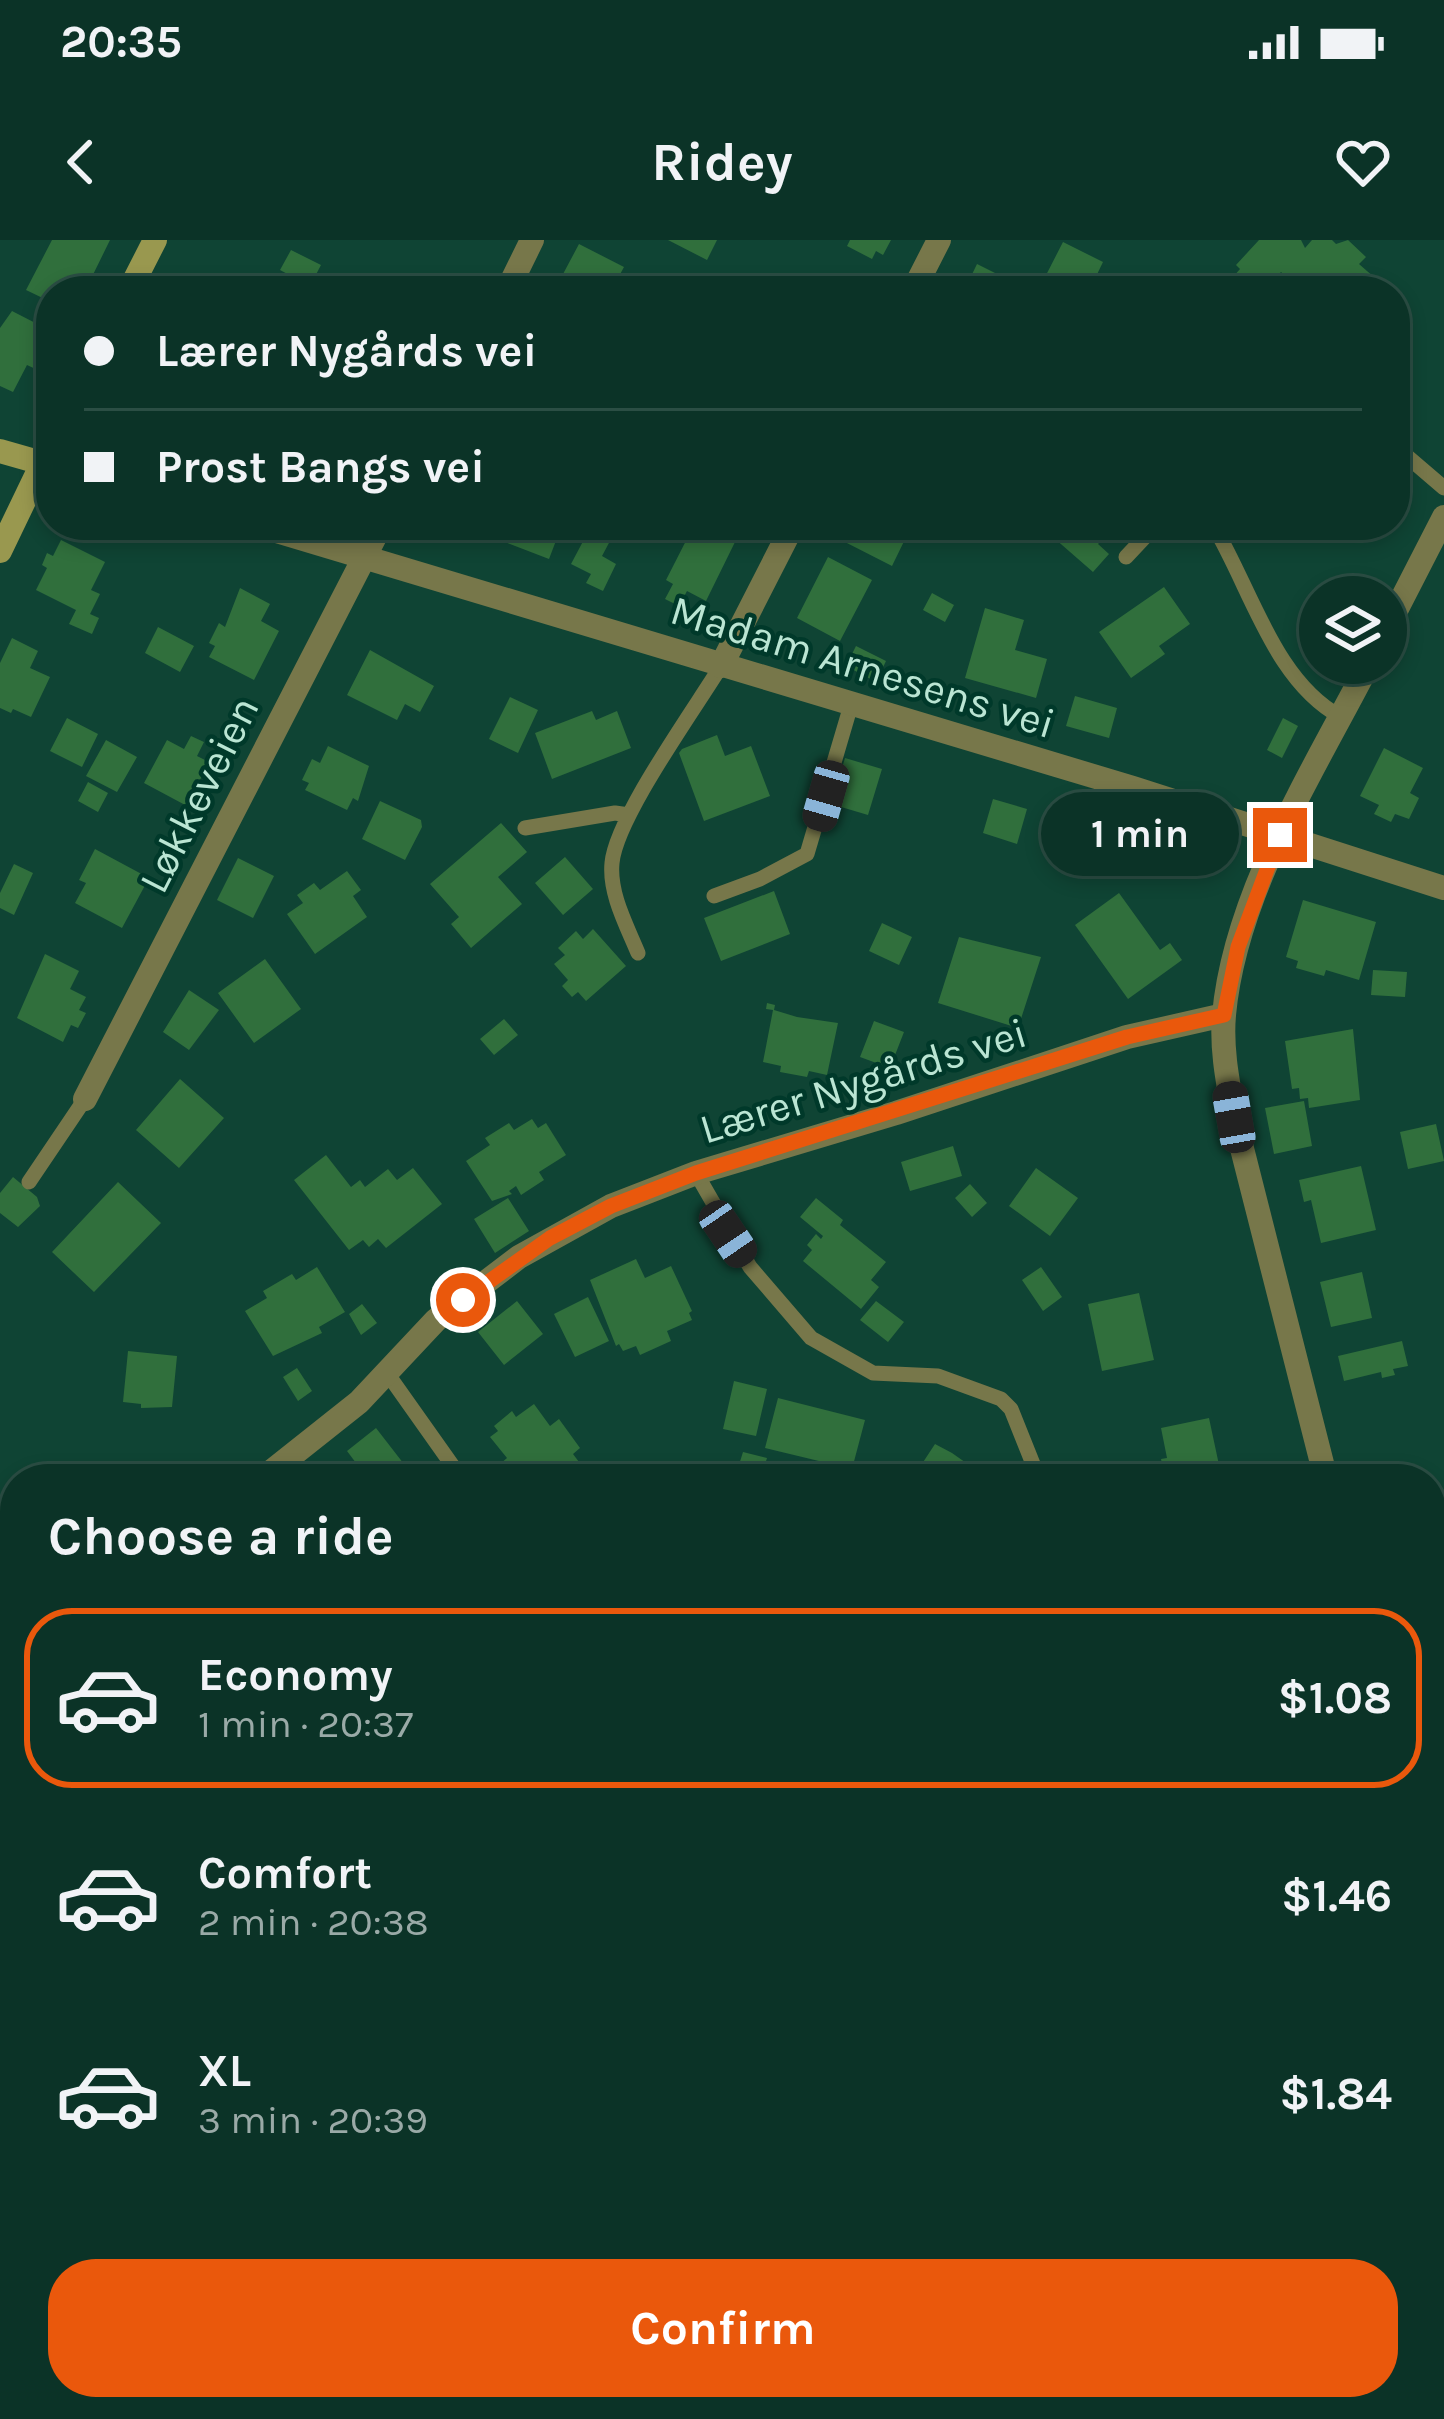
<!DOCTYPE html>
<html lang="en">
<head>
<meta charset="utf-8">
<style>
	body { margin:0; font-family:Karla,sans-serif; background:#143b2f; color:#f1f3f6; height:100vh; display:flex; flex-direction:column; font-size:45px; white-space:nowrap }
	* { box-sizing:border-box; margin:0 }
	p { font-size:39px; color:#9aaaa7 }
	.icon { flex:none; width:66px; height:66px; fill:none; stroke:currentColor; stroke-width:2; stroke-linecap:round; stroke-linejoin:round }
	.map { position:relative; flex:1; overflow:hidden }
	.side { position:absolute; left:0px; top:1224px; width:1446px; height:957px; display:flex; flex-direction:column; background:#0b3327; border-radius:48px 48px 0 0; box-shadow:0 6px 18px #0003,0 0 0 3px #2b4e44 }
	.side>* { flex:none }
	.hud { position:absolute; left:36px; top:36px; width:1374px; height:264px; border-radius:48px; box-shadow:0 6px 18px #0003,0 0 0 3px #2b4e44; display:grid; align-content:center; height:264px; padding:0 48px; background:#0b3327 }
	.buttons { position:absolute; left:1299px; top:336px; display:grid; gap:24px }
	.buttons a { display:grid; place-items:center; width:108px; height:108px; border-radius:50%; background:#0b3327; box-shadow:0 6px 18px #0003,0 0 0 3px #2b4e44; font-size:60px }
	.end { position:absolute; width:54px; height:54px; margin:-27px; border:15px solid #ea580c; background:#fff; box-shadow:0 0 0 6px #fff }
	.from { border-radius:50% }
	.bubble { position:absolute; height:84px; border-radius:42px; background:#0b3327; box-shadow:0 6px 18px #0003,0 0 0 3px #2b4e44; font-size:39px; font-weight:700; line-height:84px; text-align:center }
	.car { position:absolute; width:36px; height:72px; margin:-36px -18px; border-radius:15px; box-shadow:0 0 9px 3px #0007; background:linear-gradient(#222 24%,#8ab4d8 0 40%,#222 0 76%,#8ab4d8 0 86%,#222 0) }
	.hud b { display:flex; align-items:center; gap:42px; height:114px; font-size:45px }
	.hud b+b { border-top:3px solid #2b4e44 }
	.hud i { width:30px; height:30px; background:#f1f3f6 }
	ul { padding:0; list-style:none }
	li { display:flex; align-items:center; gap:36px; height:180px; margin:0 24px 18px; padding:0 24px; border:6px solid transparent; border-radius:48px }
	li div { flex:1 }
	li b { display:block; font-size:45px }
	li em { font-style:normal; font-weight:700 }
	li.active { border-color:#ea580c }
	li>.icon { width:108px; height:108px; stroke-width:1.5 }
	h2 { padding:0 48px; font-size:54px; line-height:144px }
	.cta { display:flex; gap:24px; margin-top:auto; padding:24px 48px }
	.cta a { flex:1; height:138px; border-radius:48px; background:#ea580c; color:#fff; font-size:48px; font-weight:700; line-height:138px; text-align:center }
	.status { display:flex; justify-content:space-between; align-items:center; height:84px; padding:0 60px; background:#0b3327; direction:ltr }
	.status svg { height:33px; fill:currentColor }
	header { display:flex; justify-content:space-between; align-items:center; height:156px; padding:0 48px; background:#0b3327; font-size:54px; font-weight:700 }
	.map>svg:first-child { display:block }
</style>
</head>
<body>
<div class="status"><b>20:35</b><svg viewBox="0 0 49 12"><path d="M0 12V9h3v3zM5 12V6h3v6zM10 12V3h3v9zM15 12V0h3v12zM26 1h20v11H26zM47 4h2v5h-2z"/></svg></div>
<header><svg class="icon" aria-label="back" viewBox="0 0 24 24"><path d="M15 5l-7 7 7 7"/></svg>Ridey<svg class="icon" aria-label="heart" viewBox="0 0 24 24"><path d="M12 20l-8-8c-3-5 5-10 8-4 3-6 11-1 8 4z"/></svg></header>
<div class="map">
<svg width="1444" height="2179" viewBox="0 0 1444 2179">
	<rect width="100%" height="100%" fill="#0f4434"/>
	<!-- building -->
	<path fill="#306f3c" d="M52 0H110L85 51 75 46 73 51H51V62L26 50Z
		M668 0H717L707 20Z
		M850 0H891L883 15 876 11 872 19 847 6Z
		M1259 0H1301L1305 8 1312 0H1332L1336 4 1348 0 1366 17 1359 24 1375 38 1364 51H1302L1281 32 1264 51H1230L1225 46 1240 29 1236 25Z
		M1063 2 1103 22 1089 51H1063L1043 41Z
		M579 4 624 27 611 51H554Z
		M291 10 321 25 310 46 280 30Z
		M977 24 1023 47 1021 51H964Z
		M12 71 51 91V119L44 133 27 125 13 152 0 146V88Z
		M508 285H562L549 319 502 301Z
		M694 285H720L717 291 736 300 706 361 687 351 679 366 665 359 673 344 666 340Z
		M849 285H912L892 326 841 300Z
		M1066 285H1125L1116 295 1111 290 1098 304 1109 314 1093 332 1054 298Z
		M589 290 610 301 602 316 616 324 603 351 586 343 591 334 571 324Z
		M61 300 105 322 91 350 100 354 90 374 99 378 92 394 69 384 76 370 36 350 47 328 42 325 47 313 53 316Z
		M828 317 872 340 840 401 797 378Z
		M1164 347 1190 384 1159 406 1165 414 1131 438 1099 392Z
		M240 348 270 364 261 381 279 391 254 440 209 417 215 406 209 403 219 383 225 387Z
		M932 353 954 365 945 382 923 370Z
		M985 368 1024 380 1015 410 1047 419 1036 458 965 438Z
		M158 387 194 406 180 432 145 413Z
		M12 398 38 411 30 428 50 437 31 477 13 469 11 473 0 468V423Z
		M856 406 886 421 876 442 846 426Z
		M370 410 434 446 420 472 405 464 397 480 347 455Z
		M1075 456 1117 468 1109 498 1066 486Z
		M510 457 538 470 518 513 489 499Z
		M592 471 596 480 617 471 631 508 552 539 535 493Z
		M67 478 98 494 82 527 50 511Z
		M1283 478 1298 486 1282 518 1267 510Z
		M717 495 725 516 751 506 770 556 704 581 679 513 682 509Z
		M191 496 204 502 197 516 209 522 187 566 144 543 167 500 184 509Z
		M106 500 137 517 117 552 86 536Z
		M328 506 369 526 358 561 353 558 347 570 305 550 309 543 302 540 312 519 320 523Z
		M1384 508 1423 528 1410 553 1419 558 1409 579 1395 574 1391 582 1374 574 1379 565 1360 556Z
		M845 518 882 529 868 575 831 564Z
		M88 542 108 553 98 572 78 561Z
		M993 559 1027 569 1017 604 983 593Z
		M380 561 421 580 422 587 405 620 362 599Z
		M501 583 527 612 498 637 522 664 471 708 451 684 459 677 430 644Z
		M95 609 149 638 122 688 75 663 86 643 79 640Z
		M565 617 593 649 563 675 535 643Z
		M238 618 274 636 253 678 217 660Z
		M14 624 33 633 14 675 0 668V653Z
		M347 631 361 650 353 656 367 677 315 714 287 674 303 663 297 655 314 643 320 650Z
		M774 651 790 694 721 721 704 678Z
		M1119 653 1160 710 1170 703 1182 720 1128 759 1075 685Z
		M1303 660 1376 682 1359 740 1326 730 1324 736 1296 728 1298 721 1286 717Z
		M882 683 912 697 899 725 869 711Z
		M593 689 626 726 586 761 578 752 572 757 562 746 568 740 554 724 565 715 558 708 576 691 583 699Z
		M959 697 1041 717 1018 788 938 763Z
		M45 714 79 731 70 749 86 757 79 770 86 773 78 788 71 785 63 802 17 778Z
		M265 719 301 769 254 803 218 753Z
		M1373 730 1407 732 1405 757 1371 755Z
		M189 750 219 770 189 810 163 792Z
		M767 763 775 765 774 770 797 777 838 783 827 835 809 831 807 837 780 832 781 826 763 822 773 770 766 769Z
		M504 779 518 795 494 815 480 799Z
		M874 781 904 792 890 828 860 817Z
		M1353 789 1360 860 1309 868 1308 858 1300 859 1299 848 1292 849 1285 801Z
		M180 839 224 878 179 928 136 890Z
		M1304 861 1312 906 1274 914 1265 868Z
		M532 879 538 888 546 883 566 915 539 932 544 940 521 955 516 946 509 951 512 954 492 961 466 921 490 905 485 898 509 883 514 890Z
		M1436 884 1444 921 1408 929 1400 892Z
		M953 906 962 936 910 951 901 922Z
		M326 915 351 947 360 940 365 947 388 929 397 940 413 928 442 964 386 1008 378 999 369 1007 363 1000 349 1010 294 940Z
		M1361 926 1376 990 1321 1003 1311 960 1304 962 1299 940Z
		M1036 928 1078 958 1050 996 1009 966Z
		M13 937 37 957 40 966 18 987 0 973V953Z
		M118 942 161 983 94 1052 52 1012Z
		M970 944 987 963 972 977 955 958Z
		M508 958 529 991 495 1013 474 979Z
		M816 958 843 980 840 985 886 1022 871 1040 879 1047 861 1069 803 1021 812 1010 807 1005 816 994 821 999 823 996 800 977Z
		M636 1019 645 1038 671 1026 692 1071 689 1073 692 1080 667 1091 671 1101 640 1115 636 1106 623 1111 619 1104 616 1106 590 1040Z
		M317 1027 345 1072 319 1087 322 1093 273 1116 245 1071 267 1058 263 1051 292 1034 296 1040Z
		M1041 1027 1062 1057 1043 1071 1022 1040Z
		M1362 1032 1372 1078 1331 1087 1320 1042Z
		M1139 1053 1154 1120 1102 1131 1088 1064Z
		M588 1057 609 1101 575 1117 554 1074Z
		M517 1061 543 1094 504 1125 478 1092Z
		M876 1061 904 1082 888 1102 860 1080Z
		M362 1064 377 1083 361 1095 349 1074Z
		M1402 1101 1408 1126 1393 1129 1395 1135 1382 1138 1381 1132 1344 1141 1338 1116Z
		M128 1111 177 1116 172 1167 141 1168V1164L123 1162Z
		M297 1128 312 1151 298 1161 283 1137Z
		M734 1141 767 1149 756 1196 723 1189Z
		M778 1158 865 1180 852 1229 765 1208Z
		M534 1164 550 1186 559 1179 580 1208 573 1214 588 1234 581 1239H511L500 1224 507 1218 490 1197 498 1191 494 1186 512 1171 516 1177Z
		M1209 1178 1222 1239H1165L1161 1219 1167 1218 1161 1188Z
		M376 1188 414 1237 411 1239H343L359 1227 347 1211Z
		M935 1204 952 1213 989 1239H912Z
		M743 1212 767 1218 762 1234 738 1228Z
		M1444 1461V1518H1442L1440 1508 1431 1510V1464Z
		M4 1487 15 1495V1527L9 1535 0 1528V1492Z
		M0 1609 15 1618V1648L6 1664 0 1660Z
		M1440 1762 1444 1763V1838H1437Z
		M0 1812 15 1816V1842L0 1838Z
		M15 1997V2064L0 2052V2015Z
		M110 2166H162L155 2179H126L109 2169Z
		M420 2166H475L467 2176 471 2179H419L413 2175Z
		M773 2166H831L834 2168 824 2179H762Z"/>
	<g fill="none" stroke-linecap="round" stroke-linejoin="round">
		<!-- lane -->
		<path stroke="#77774a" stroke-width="15" d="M1395 206 1444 248
			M1213 285C1251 348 1274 441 1341 477
			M1126 317 1156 285
			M525 588 615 573 629 575
			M714 656 760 639 807 614 851 465
			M638 713C627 686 609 654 612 623 616 578 694 470 721 426
			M696 933 750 1027 811 1098 873 1133 938 1136 1001 1159 1011 1169 1039 1239
			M29 942 85 859
			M387 1133 462 1239
			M0 1691 15 1694
			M393 2166 410 2179"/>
		<!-- street -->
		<path stroke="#77774a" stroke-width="24" d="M507 51 532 0
			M913 51 939 0
			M257 285 1133 548 1444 648
			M1386 390 1444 277
			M721 426 793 285
			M85 859 381 285
			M262 1239 359 1162 436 1080 519 1017 611 966 696 933 896 873 1127 797 1224 775
			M1326 1239 1234 877C1228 843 1221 809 1224 775 1235 653 1314 530 1369 423
			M1431 1340 1444 1337
			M0 1452 15 1437
			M75 2179 81 2166"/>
		<!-- secondary -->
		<path stroke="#99984f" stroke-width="24" d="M129 51 155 0
			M0 211 42 223
			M0 311 51 205
			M1431 1899 1444 1898
			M677 2179 688 2166"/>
	</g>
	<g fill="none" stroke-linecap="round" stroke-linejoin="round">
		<!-- route -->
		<path stroke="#ea580c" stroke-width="15" d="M463 1060 550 998 611 966 696 933 1127 797 1224 775 1238 707 1280 595"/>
	</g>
	<g text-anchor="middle" stroke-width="9" stroke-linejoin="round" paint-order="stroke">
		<!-- street labels -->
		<g font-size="42" fill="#bae5d3" stroke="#00392a">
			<text transform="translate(863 426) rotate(17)" y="15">Madam Arnesens vei</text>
			<text transform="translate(198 554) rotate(-63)" y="15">Løkkeveien</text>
			<text transform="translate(863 840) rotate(-17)" y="15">Lærer Nygårds vei</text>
		</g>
	</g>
</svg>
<div class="buttons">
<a><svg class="icon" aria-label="layers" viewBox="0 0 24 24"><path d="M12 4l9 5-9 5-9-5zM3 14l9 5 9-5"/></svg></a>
</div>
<i class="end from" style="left:463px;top:1060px"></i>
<i class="end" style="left:1280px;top:595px"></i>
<div class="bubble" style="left:1041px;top:552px;width:198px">1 min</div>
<i class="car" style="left:826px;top:556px;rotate:196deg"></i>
<i class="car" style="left:1234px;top:877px;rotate:350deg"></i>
<i class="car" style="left:728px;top:994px;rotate:146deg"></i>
<div class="hud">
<b><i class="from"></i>Lærer Nygårds vei</b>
<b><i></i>Prost Bangs vei</b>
</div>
<section class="side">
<h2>Choose a ride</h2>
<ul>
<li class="active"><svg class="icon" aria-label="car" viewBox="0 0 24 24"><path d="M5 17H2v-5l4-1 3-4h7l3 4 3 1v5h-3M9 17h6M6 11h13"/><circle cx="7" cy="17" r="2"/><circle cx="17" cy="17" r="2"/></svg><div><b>Economy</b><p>1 min · 20:37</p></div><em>$1.08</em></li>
<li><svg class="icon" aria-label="car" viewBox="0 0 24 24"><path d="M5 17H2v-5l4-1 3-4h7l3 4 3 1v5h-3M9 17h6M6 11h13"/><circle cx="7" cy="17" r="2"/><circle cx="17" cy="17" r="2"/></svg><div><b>Comfort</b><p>2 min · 20:38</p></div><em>$1.46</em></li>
<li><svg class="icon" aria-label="car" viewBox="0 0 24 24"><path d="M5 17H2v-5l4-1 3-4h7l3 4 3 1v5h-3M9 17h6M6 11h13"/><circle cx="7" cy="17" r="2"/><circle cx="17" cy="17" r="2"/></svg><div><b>XL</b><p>3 min · 20:39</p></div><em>$1.84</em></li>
</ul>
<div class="cta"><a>Confirm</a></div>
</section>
</div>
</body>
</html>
